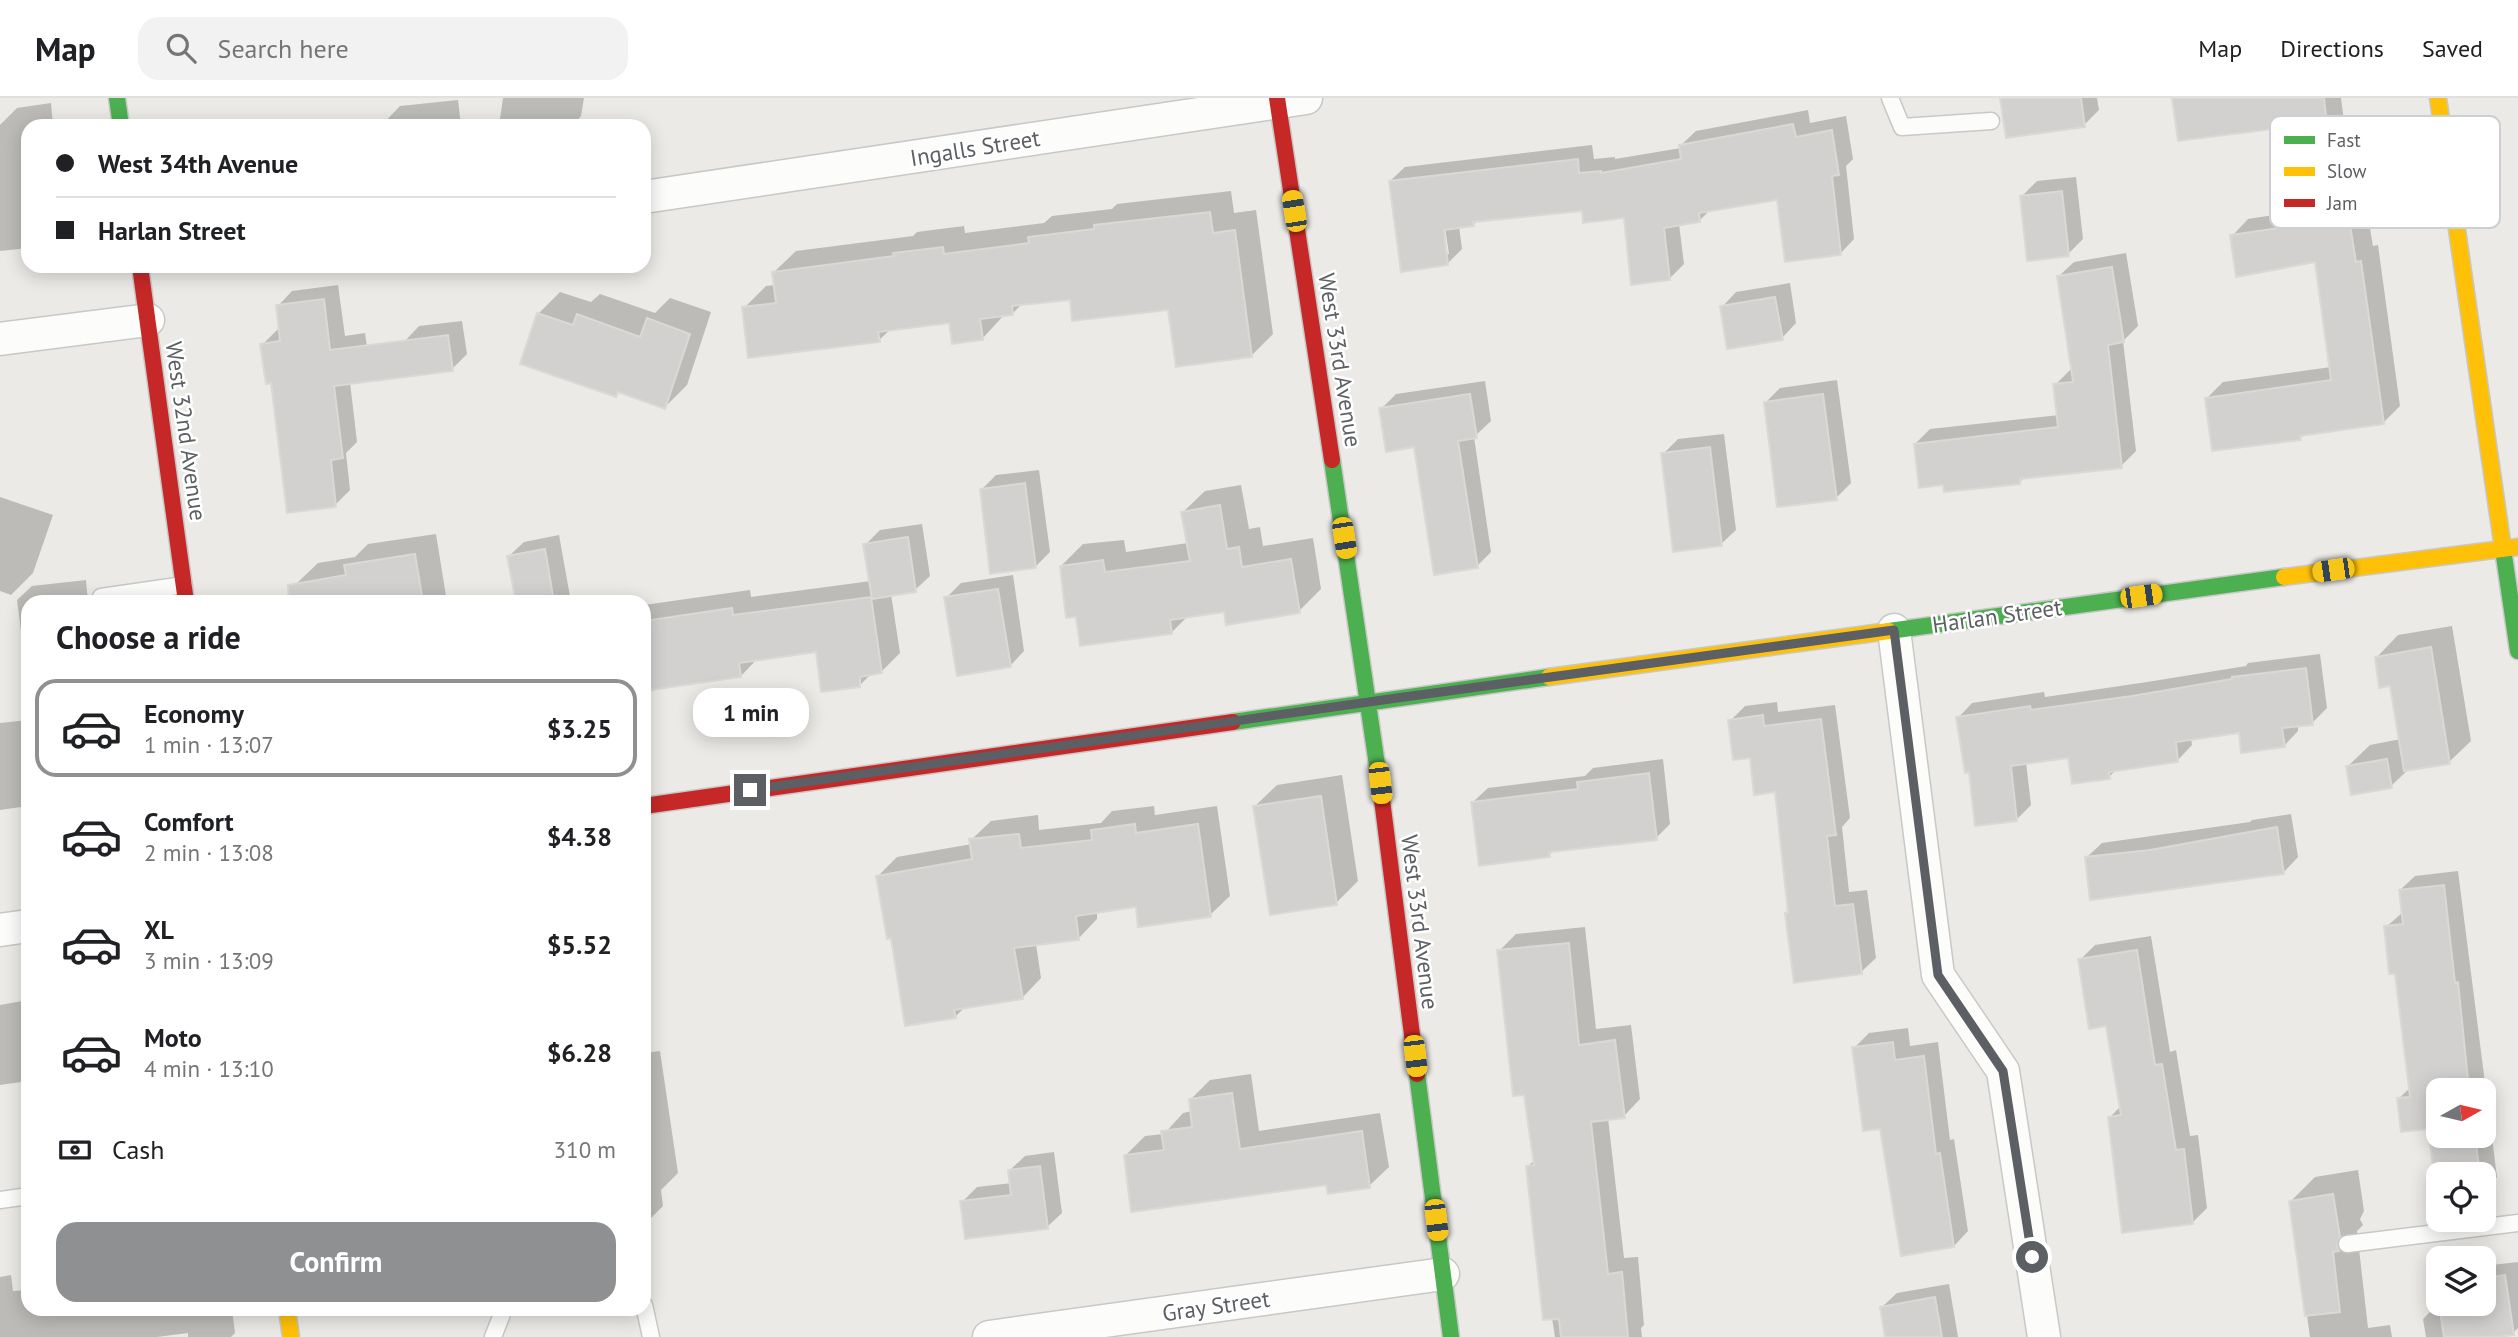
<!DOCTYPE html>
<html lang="en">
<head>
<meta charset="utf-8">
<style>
	body { margin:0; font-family:"PT Sans",sans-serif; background:#f2f2f2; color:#202124; height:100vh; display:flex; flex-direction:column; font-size:26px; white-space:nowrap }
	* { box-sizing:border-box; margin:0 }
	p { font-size:23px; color:#757577 }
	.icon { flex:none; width:38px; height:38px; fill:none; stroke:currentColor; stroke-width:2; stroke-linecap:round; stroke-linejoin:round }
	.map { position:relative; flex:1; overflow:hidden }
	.drawer { position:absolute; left:21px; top:497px; width:630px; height:721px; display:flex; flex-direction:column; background:#fff; border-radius:21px; box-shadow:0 4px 18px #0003 }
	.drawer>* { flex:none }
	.top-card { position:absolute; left:21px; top:21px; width:630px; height:154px; border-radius:21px; box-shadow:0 4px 18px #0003; display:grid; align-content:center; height:154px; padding:0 35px; background:#fff }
	.needle { width:46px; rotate:82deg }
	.controls { position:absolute; left:2426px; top:980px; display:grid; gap:14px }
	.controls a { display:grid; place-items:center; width:70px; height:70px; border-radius:14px; background:#fff; box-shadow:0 4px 18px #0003; font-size:35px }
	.end { position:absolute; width:32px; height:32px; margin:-16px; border:9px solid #5c5f63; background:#fff; box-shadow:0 0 0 4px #fff }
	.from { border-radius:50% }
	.bubble { position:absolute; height:49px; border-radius:21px; background:#fff; box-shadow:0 4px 18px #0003; font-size:23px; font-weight:700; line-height:49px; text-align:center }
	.car { position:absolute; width:21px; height:42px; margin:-21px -10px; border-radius:9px; box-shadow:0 0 5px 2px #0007; background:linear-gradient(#f5c518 24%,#345 0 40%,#f5c518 0 76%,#345 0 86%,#f5c518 0) }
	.top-card b { display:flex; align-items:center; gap:24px; height:66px; font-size:26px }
	.top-card b+b { border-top:2px solid #e0e0e0 }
	.top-card i { width:18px; height:18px; background:#202124 }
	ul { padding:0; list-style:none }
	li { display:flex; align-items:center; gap:21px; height:98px; margin:0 14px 10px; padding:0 21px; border:4px solid transparent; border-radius:21px }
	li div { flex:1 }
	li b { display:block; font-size:26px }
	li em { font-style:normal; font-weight:700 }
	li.active { border-color:#8e9091 }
	li>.icon { width:63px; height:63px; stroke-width:1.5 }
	h2 { padding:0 35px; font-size:32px; line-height:84px }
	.pay { display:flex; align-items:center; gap:18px; height:77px; padding:0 35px; font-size:26px }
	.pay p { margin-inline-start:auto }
	.cta { display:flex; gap:14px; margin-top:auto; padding:14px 35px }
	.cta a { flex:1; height:80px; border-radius:21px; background:#8e9091; color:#fff; font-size:28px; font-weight:700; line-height:80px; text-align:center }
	header { display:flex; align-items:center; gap:42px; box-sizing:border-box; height:98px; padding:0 35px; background:#fff; border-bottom:2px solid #e0e0e0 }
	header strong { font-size:33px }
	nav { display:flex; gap:38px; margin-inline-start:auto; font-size:24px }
	.search { width:490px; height:63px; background:#f2f2f2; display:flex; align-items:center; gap:18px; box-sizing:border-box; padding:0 24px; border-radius:21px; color:#757577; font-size:26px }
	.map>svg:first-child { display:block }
</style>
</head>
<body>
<header>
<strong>Map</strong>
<div class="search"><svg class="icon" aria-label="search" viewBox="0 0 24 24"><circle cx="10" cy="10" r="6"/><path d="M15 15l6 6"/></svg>Search here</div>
<nav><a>Map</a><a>Directions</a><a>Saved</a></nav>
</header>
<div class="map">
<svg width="2518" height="1239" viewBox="0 0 2518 1239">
	<rect width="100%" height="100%" fill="#ebeae6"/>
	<!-- shadow -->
	<path fill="#0003" fill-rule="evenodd" d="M503 0H584L581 18 572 28H499Z
		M2004 0H2097L2099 12 2084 27Z
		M2174 0H2341L2346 38 2354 37 2373 148 2378 147 2400 308 2383 325 2305 336 2300 340 2207 300 2223 284 2331 269 2317 162 2232 138 2248 121 2286 115 2275 30Z
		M458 2 461 28H381L400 8Z
		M51 5 53 28H28V150L0 153V27L17 10Z
		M1808 12 1810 25 1846 18 1853 61 1846 68 1854 141 1840 156 1779 100 1711 111 1699 123 1679 126 1684 166 1669 181 1626 118 1583 111 1478 122 1473 127 1459 128 1462 151 1448 165 1390 83 1405 69 1592 47 1594 61 1615 59V61L1681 50V47L1696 33ZM1444 123 1449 156H1445L1441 124Z
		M2076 79 2083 141 2068 156 2022 98 2037 83Z
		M1231 93 1234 115 1256 112 1273 236 1251 258 1170 210 1071 200 1022 206 1012 216 1004 217 982 241 951 223 891 231 879 242 744 210 766 188 775 187 774 174 796 153 913 138 917 134 964 128 965 135 1044 125 1052 118 1112 111 1117 106Z
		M2126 155 2138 228 2123 243 2136 353 2121 368 2025 379 2020 384 1945 385 1915 346 1930 331 2059 317 2055 287 2070 272 2073 271 2059 178 2074 164Z
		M1790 185 1796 225 1782 240 1722 209 1736 194Z
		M338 187 345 238 365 235 370 269 350 284 357 344 346 355 350 392 335 407 272 283 262 247 277 232H281L278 208 292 193Z
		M560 194 591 204 600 196 655 215 670 200 711 214 687 287 665 309 620 293 615 297 538 216Z
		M462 223 467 256 452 271 405 243 419 228Z
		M1837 282 1851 385 1836 400 1766 304 1780 290Z
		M1485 283 1491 323 1474 339 1491 454 1477 468 1415 347 1381 311 1396 296Z
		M1724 336 1736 432 1721 446 1663 356 1678 341Z
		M1039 372 1050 454 1035 469 982 391 996 377Z
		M1241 387 1249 431 1260 429 1263 448 1313 440 1321 491 1299 513 1225 512 1188 518 1171 535 1077 517 1061 468 1083 446 1124 442 1126 454 1188 445 1183 414 1205 393Z
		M0 399 53 417 33 475 11 497 0 493Z
		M922 426 930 478 915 492 891 496 900 555 881 574 872 575 860 587 817 552 758 560 741 578 657 590 653 593 644 594V507L750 492 751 499 871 483 865 447 880 432Z
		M436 436 447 504H299L296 486 318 465 355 459 368 446Z
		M559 437 571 504H517L509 458 524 444Z
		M1013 477 1024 553 1010 568 946 500 961 485Z
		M86 482 88 504H28V565H25L17 502 32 488Z
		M2452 528 2471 643 2449 664 2409 671 2391 688 2348 668 2370 647 2401 641 2392 586 2377 559 2398 537Z
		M2320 556 2327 610 2312 625 2298 627V633L2284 648 2240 633 2191 640 2192 647 2178 662 2117 671 2109 679 2069 658 2026 664 2031 707 2016 722 1970 672 1958 620 1972 605 2044 594 2045 599 2147 584 2246 568 2248 565Z
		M1777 604 1778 614 1835 607 1850 720 1842 729 1849 794 1867 792 1876 860 1861 874 1790 813 1776 692 1752 658 1730 623 1745 608Z
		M28 622V708L0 712V625Z
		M1663 661 1670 726 1656 740 1554 752 1549 757 1473 704 1488 690 1585 678 1593 670Z
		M1342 677 1358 783 1336 805 1255 708 1277 687Z
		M1154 708 1155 717 1217 708 1230 798 1210 817 1137 807 1097 813V821L1078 841 1036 846 1041 880 1022 900 965 909 955 919 893 838 878 778 897 759 972 746 971 742 991 723 1038 717 1039 732 1101 725 1112 713Z
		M2291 716 2298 759 2284 774 2087 759 2102 745 2250 724 2252 722Z
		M2458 773 2497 1079 2483 1092V1076H2438V1089L2430 1029 2398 1001 2411 989 2397 874 2386 829 2403 814 2400 792 2415 778ZM2438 992H2483V1038H2438Z
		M1585 829 1596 931 1631 927 1640 1001 1624 1018 1608 1020 1624 1160 1638 1159 1644 1227 1641 1230 1642 1239H1555L1528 1068 1535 1062 1526 995 1499 853 1516 836Z
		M2151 838 2170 954 2176 952 2190 1038 2198 1037 2207 1110 2192 1125 2109 1020 2121 1008 2107 926 2080 862 2095 847Z
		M28 902V983L0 987V907Z
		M1908 930 1910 948 1938 944 1950 1042 1954 1041 1968 1133 1954 1148 1882 1029 1854 950 1869 935Z
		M660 953 678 1075 661 1092 663 1108 644 1127V955Z
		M1251 976 1259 1033 1380 1015 1389 1069 1369 1088 1126 1057 1145 1038 1164 1036 1183 1015 1192 1013 1191 1001 1210 982Z
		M1054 1054 1062 1115 1047 1129 962 1104 977 1089 1012 1085 1010 1072 1025 1058Z
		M2358 1072 2364 1113 2360 1121 2363 1127 2357 1133 2368 1230 2390 1227 2392 1239H2310L2291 1103 2315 1079Z
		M2518 1164V1230L2513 1235 2484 1239H2426L2423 1221 2438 1206H2483V1168Z
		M11 1177 13 1193 28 1192V1211H232L235 1235 231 1239H188V1235L157 1239H0V1179Z
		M1949 1186 1958 1239H1887L1882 1209 1897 1195Z"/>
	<!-- building -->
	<path fill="#d2d1cf" stroke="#dad9d6" stroke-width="2" d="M2000 0H2081L2085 29 2006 40Z
		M2172 0H2324L2330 53 2338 52 2356 164 2361 163 2384 326 2300 338 2301 342 2212 353 2205 300 2331 282 2315 164 2236 179 2230 137 2286 129 2273 31 2178 43Z
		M1793 26 1796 39 1832 32 1839 77 1832 78 1841 157 1785 164 1777 102 1699 115 1700 124 1664 130 1670 182 1631 187 1624 120 1583 125 1582 113 1473 124 1474 128 1444 132 1448 167 1401 174 1389 83 1578 61 1579 75 1601 73V75L1681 61 1679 47Z
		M2062 93 2069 158 2027 163 2020 98Z
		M1210 114 1213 135 1235 132 1252 259 1176 269 1168 212 1072 223 1070 202 1012 208 1013 217 980 221 983 242 952 246 949 225 878 234 880 244 748 260 742 209 776 205 772 174 894 158 893 155 943 149 944 156 1029 145 1028 139 1094 131V127Z
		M2112 169 2124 244 2108 247 2122 370 2020 381V386L1944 394 1943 387 1919 390 1914 346 2058 329 2053 286 2073 284 2057 178Z
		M1775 199 1783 242 1727 251 1720 208Z
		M324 201 330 252 448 237 453 273 334 288 343 360 331 362 336 409 287 415 271 285 266 286 260 246 280 243 276 207Z
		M537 215 573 227 577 216 640 239 647 220 690 236 665 311 618 294 616 299 520 266Z
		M1470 296 1477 340 1458 343 1478 470 1434 477 1414 349 1386 354 1379 310Z
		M1823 296 1837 402 1777 409 1764 304Z
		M1710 349 1722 448 1673 454 1661 355Z
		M1025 385 1036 470 990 476 980 391Z
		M1220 407 1227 451 1239 449 1242 469 1291 461 1300 515 1226 527 1224 514 1170 522 1172 536 1080 548 1076 519 1066 520 1060 468 1103 462 1105 474 1190 463 1181 414Z
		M908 439 916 494 872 501 863 446Z
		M545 451 554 504H516L507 458Z
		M415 456 423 504H289L288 487 346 477 344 467Z
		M998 491 1011 569 957 578 944 499Z
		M871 499 882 575 860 579V589L821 594 816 554 739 565 741 579 644 593V523L732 510 733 517Z
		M2431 549 2450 666 2404 673 2390 588 2379 590 2375 559Z
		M2306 570 2313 627 2282 630 2285 649 2241 655 2239 635 2176 644 2178 664 2109 674 2110 681 2072 686 2068 660 2011 668 2017 723 1975 728 1969 674 1965 675 1956 619 2030 608 2031 612 2132 598 2232 581V579Z
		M1763 617 1764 628 1821 621 1836 737 1827 738 1835 808 1853 806 1862 876 1794 885 1785 815 1788 814 1775 694 1754 697 1750 660 1733 662 1728 622Z
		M2387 661 2392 690 2351 697 2346 668Z
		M1649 675 1657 742 1549 754 1550 759 1479 768 1471 704 1578 691 1577 684Z
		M1321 698 1337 807 1270 817 1253 708Z
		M1135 726 1136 735 1198 726 1211 819 1138 829 1136 809 1076 818 1079 842 1014 850 1023 901 954 912 956 920 905 928 891 840 887 841 876 778 972 761 969 741 1019 736 1021 750 1092 742 1091 732Z
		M2277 729 2284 776 2090 802 2085 759 2150 752Z
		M2444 787 2455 885 2458 884 2469 992H2438V1038H2475L2480 1076H2434L2428 1031 2401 1034 2397 1000 2410 999 2395 876H2389L2384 828 2403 826 2399 792Z
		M1569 845 1579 947 1615 942 1625 1020 1591 1024 1608 1176 1622 1174 1628 1239H1561L1559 1221 1543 1222 1526 1068 1534 1067 1524 997 1513 998 1497 852Z
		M2137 852 2155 967 2162 966 2176 1052 2184 1051 2193 1126 2122 1135 2108 1019 2121 1017 2106 928 2089 931 2078 861Z
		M1893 944 1895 962 1924 958 1936 1056 1940 1055 1954 1149 1901 1158 1880 1031 1863 1033 1852 949Z
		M1232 995 1240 1051 1362 1033 1370 1090 1328 1096 1326 1087 1131 1114 1124 1057 1164 1052 1161 1033 1192 1029 1189 1001Z
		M1040 1068 1048 1131 965 1141 960 1103 1011 1097 1008 1072Z
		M2333 1096 2340 1139 2337 1147 2339 1153 2333 1154 2340 1214 2305 1218 2289 1103Z
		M2505 1177 2514 1237 2497 1239H2444L2439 1206H2483V1180Z
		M1935 1199 1942 1239H1885L1880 1209Z"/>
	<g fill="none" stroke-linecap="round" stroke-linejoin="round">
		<defs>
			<path id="lane" d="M1890 0 1902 29 1991 23
				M101 504V499L184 487
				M0 1102 28 1098
				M2347 1146 2518 1125
				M644 1207 651 1239
				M493 1239 504 1211"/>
			<path id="street" d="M644 99 1306 0
				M0 241 148 222
				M1894 532 1938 877 2003 973 2044 1239
				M0 832 28 828
				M989 1239 1443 1176"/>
			<path id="fast" d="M117 0 121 28
				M1332 362 1381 694
				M2503 451 2518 553
				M1889 533 2284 479
				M1233 624 1549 579
				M1417 976 1451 1239"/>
			<path id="slow" d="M2438 0 2503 451
				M2284 479 2518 449
				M1549 579 1889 533
				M287 1211 291 1239"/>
			<path id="jam" d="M1277 0 1332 362
				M140 168 186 504
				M1381 694 1417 976
				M644 708 1233 624"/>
		</defs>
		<!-- lane casing -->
		<use href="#lane" stroke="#c8c8c8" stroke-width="19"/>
		<!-- street casing -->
		<use href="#street" stroke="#c8c8c8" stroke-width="35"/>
		<!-- fast casing -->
		<use href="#fast" stroke="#c8c8c7" stroke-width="19"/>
		<!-- slow casing -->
		<use href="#slow" stroke="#c8c8c7" stroke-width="19"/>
		<!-- jam casing -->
		<use href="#jam" stroke="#c8c8c7" stroke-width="19"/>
		<!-- lane -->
		<use href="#lane" stroke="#fcfcfb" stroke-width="16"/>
		<!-- street -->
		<use href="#street" stroke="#fcfcfb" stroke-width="32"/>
		<!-- fast -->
		<use href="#fast" stroke="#4caf50" stroke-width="16"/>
		<!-- slow -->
		<use href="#slow" stroke="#ffc107" stroke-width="16"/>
		<!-- jam -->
		<use href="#jam" stroke="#c62828" stroke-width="16"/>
	</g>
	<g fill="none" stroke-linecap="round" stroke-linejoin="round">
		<!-- route -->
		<path stroke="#5c5f63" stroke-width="9" d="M750 692 1397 600 1894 532 1938 877 2003 973 2032 1159"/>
	</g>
	<g text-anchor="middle" stroke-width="5" stroke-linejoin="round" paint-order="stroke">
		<!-- street labels -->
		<g font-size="23" fill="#5c5f63" stroke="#fff">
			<text transform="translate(975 50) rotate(-9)" y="8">Ingalls Street</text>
			<text transform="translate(1340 262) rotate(81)" y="8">West 33rd Avenue</text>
			<text transform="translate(186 333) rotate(82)" y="8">West 32nd Avenue</text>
			<text transform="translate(1997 518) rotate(-8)" y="8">Harlan Street</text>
			<text transform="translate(1420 824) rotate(83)" y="8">West 33rd Avenue</text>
			<text transform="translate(1216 1208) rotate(-8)" y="8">Gray Street</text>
		</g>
	</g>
	<!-- legend -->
	<rect x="2270" y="18" width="230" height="112" rx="10" fill="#fff" stroke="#cecfd0" stroke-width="2"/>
	<rect x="2284" y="38" width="31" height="8" fill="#4caf50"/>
	<rect x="2284" y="69" width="31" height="9" fill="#ffc107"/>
	<rect x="2284" y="101" width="31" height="8" fill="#c62828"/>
	<g font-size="19" fill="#5c5f63">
		<text x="2327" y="49">Fast</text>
		<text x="2327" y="80">Slow</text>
		<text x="2327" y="112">Jam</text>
	</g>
</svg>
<div class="controls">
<a><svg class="needle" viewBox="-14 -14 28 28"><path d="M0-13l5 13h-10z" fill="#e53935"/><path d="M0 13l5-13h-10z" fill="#757577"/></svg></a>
<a><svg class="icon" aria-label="locate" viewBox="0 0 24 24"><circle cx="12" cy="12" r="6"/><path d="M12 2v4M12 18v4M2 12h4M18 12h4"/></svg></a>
<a><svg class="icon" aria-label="layers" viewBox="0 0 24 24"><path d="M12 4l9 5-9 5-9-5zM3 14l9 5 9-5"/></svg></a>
</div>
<i class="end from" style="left:2032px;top:1159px"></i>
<i class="end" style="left:750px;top:692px"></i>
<div class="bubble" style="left:693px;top:590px;width:116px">1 min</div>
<i class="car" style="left:1294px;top:113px;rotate:351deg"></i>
<i class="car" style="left:1344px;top:440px;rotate:171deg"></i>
<i class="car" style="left:2333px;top:472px;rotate:262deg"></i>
<i class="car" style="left:2141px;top:498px;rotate:82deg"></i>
<i class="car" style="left:1380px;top:685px;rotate:173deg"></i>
<i class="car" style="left:1415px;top:958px;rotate:173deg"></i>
<i class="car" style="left:1436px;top:1122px;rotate:173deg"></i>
<div class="top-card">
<b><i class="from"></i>West 34th Avenue</b>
<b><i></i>Harlan Street</b>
</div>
<section class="drawer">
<h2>Choose a ride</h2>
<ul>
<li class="active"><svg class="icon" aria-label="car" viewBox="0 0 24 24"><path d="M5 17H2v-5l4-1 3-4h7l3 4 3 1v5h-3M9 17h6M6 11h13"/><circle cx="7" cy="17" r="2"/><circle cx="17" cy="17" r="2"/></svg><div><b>Economy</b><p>1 min · 13:07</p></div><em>$3.25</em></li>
<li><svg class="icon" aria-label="car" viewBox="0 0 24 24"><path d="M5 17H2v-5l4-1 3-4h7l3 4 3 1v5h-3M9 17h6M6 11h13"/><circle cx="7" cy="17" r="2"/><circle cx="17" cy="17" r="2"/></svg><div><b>Comfort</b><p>2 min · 13:08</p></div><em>$4.38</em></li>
<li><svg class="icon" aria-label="car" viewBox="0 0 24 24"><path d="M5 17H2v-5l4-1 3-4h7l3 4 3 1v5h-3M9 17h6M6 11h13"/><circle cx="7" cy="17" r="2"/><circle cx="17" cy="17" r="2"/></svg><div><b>XL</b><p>3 min · 13:09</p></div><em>$5.52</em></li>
<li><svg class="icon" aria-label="car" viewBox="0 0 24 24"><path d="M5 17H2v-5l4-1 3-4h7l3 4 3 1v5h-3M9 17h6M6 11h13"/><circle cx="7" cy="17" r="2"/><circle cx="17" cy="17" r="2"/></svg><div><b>Moto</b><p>4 min · 13:10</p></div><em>$6.28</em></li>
</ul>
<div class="pay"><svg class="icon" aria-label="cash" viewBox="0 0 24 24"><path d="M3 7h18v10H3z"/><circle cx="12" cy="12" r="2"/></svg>Cash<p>310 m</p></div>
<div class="cta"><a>Confirm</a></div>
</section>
</div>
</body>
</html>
